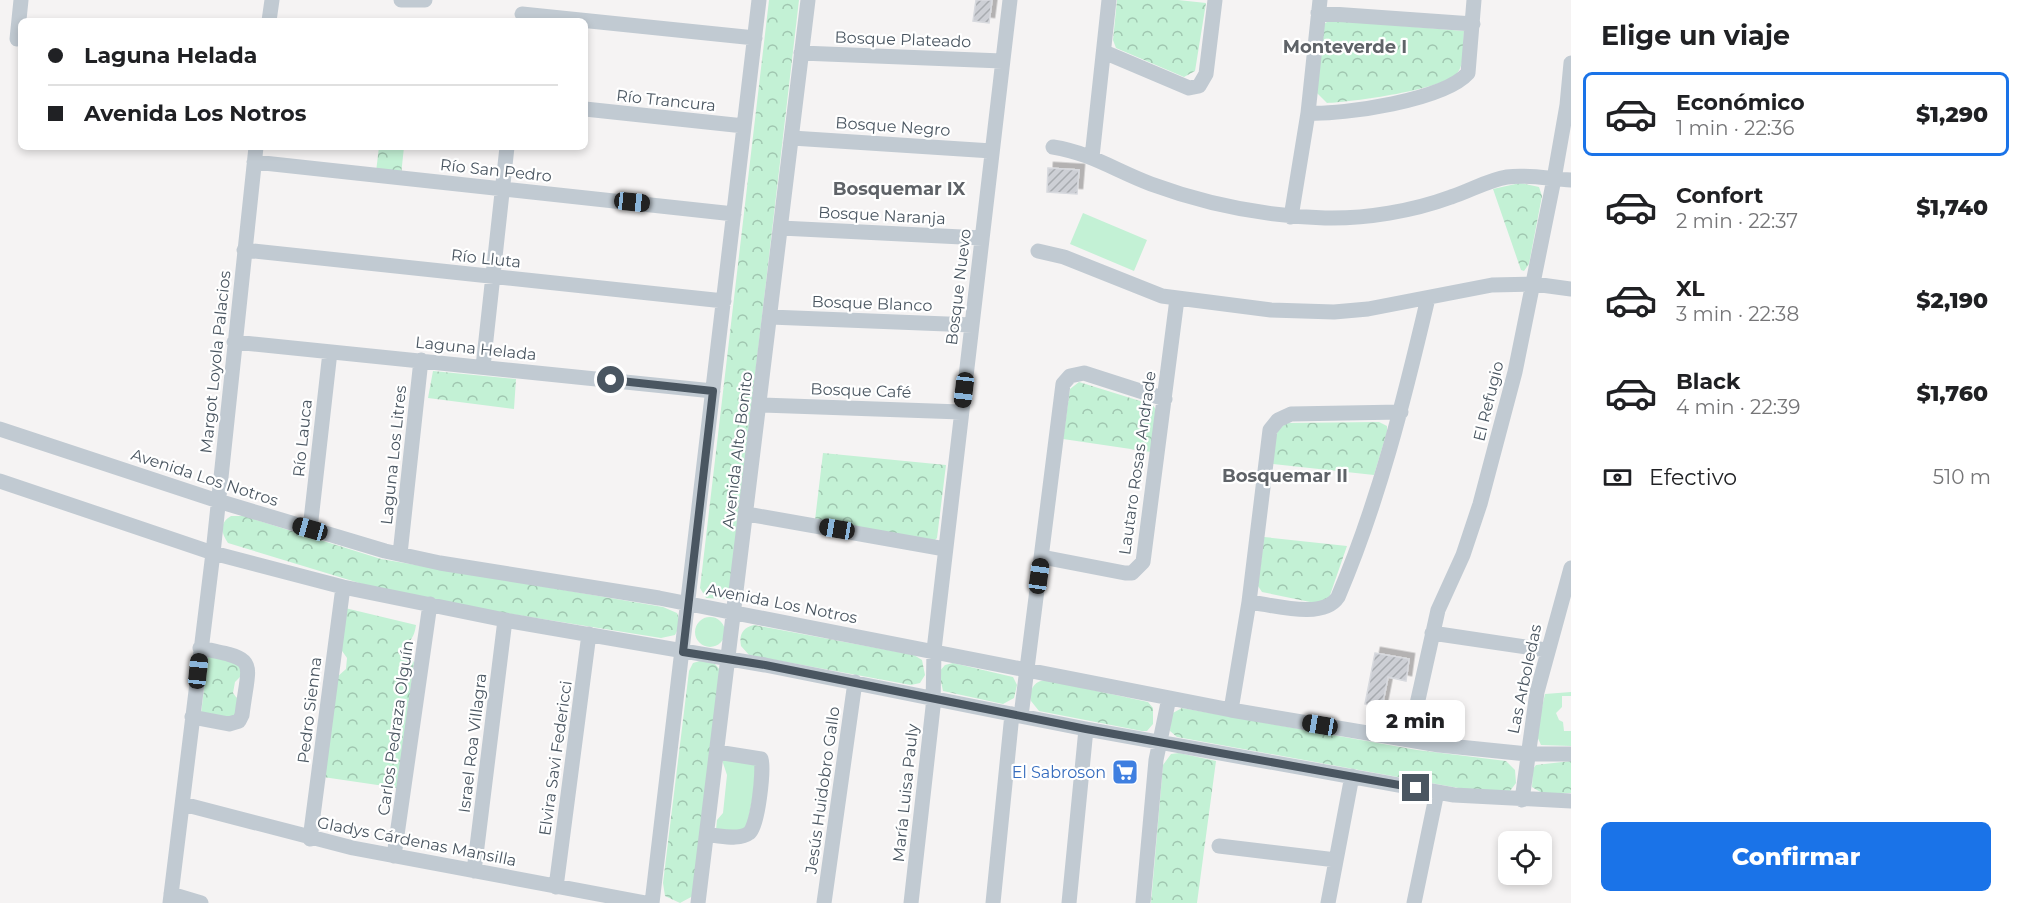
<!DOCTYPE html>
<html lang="es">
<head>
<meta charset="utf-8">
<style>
	body { margin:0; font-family:Montserrat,sans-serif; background:#f6f6f6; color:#202124; height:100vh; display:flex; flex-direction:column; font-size:22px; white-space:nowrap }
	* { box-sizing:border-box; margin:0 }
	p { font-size:20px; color:#757577 }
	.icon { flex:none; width:33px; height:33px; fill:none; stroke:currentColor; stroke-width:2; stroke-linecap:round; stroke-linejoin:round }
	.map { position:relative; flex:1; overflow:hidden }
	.panel { display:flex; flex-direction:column; background:#fff; width:450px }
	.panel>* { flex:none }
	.guide { position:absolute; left:18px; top:18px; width:570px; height:132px; border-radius:9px; box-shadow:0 3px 9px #0003; display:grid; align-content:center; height:132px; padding:0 30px; background:#fff }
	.controls { position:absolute; left:1498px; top:831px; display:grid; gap:12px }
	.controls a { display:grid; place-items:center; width:54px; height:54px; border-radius:9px; background:#fff; box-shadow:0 3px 9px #0003; font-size:30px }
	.end { position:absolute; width:27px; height:27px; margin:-14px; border:8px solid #4a5661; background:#fff; box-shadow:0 0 0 3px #fff }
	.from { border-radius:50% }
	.bubble { position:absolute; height:42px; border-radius:9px; background:#fff; box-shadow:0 3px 9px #0003; font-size:20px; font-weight:800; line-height:42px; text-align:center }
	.car { position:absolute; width:18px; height:36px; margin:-18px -9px; border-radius:8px; box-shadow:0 0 4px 2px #0007; background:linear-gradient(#222 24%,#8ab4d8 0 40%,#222 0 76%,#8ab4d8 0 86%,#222 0) }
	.guide b { display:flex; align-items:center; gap:21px; height:57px; font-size:22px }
	.guide b+b { border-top:2px solid #e0e0e0 }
	.guide i { width:15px; height:15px; background:#202124 }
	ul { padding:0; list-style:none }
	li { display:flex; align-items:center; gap:18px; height:84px; margin:0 12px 9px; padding:0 18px; border:3px solid transparent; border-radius:9px }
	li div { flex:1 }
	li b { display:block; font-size:22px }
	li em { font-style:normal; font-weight:800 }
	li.active { border-color:#1a73e8 }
	li>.icon { width:54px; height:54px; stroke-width:1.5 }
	h2 { padding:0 30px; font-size:27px; line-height:72px }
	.pay { display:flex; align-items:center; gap:15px; height:66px; padding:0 30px; font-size:22px }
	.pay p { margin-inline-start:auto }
	.action { display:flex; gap:12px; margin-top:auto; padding:12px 30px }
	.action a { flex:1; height:69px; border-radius:9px; background:#1a73e8; color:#fff; font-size:24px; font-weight:800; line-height:69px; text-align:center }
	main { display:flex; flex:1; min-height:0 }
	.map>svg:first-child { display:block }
</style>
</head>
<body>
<main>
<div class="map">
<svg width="1571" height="903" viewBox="0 0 1571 903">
	<defs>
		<pattern id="park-crowns" width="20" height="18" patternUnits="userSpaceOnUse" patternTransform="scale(1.5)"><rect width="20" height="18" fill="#c3f1d5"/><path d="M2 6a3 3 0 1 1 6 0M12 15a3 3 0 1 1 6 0" fill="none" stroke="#a0c6b0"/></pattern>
		<pattern id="building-hatch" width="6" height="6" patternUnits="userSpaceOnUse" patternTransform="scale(1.5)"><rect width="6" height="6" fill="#cdcfd5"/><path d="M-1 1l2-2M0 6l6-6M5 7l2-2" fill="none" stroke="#a8abb0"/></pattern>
		<filter id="shadow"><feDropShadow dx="5.5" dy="-5.5" stdDeviation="0" flood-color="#0004"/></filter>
	</defs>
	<rect width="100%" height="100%" fill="#f5f3f3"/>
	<!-- green -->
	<path fill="#c3f1d5" d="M1083 213 1147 240 1134 271 1070 244Z
		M695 632a15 15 0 1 1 30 0a15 15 0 1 1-30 0Z
		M1571 692V696H1562V707L1556 713 1559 720 1563 722 1564 731H1571V746L1541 745 1536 734 1545 694Z
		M722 760 759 764 746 831 716 830 717 820 723 813 727 775Z"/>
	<!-- park -->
	<path fill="url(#park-crowns)" d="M769 0H799L730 590 725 599 706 598 700 588Z
		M1117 0H1178L1206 3 1195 71 1184 77 1116 48 1113 40Z
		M1330 20 1464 31C1463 42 1465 63 1458 72 1445 90 1351 102 1327 103L1317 93 1324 24Z
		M379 147H404L401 175 376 172Z
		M1520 183 1539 187 1542 196 1529 264 1524 271 1521 270 1493 189Z
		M433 371 516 379 514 409 428 398Z
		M1079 382 1153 405 1156 410 1151 452 1063 439 1070 389Z
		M1379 422 1387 426V432L1374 475 1273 464C1275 448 1271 430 1288 423Z
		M823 453 946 465 937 538 932 543 815 520Z
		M231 516H244L381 559 663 607 677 613C681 621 679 628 675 635L661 638 479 609 369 586 228 543C221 533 219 523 231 516Z
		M1264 537 1347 546 1329 598 1315 603 1262 592 1258 586Z
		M345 608 416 625C413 647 403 635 414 663L398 788 323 777 337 677 346 669 347 658 340 648Z
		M754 625 914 655 922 660 925 675 920 683 911 685 749 655 741 646C739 635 742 628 754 625Z
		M208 655 238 662 243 674 235 682 233 693 239 701 236 718 201 714Z
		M703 660 715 664 720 670 693 896 680 903 665 896 663 883 689 671 693 663Z
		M953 663 1013 677 1017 685 1014 698 1003 704 943 691 939 672 945 665Z
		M1046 680 1148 702 1153 708V724L1147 731H1142L1039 711 1031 701C1029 689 1034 681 1046 680Z
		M1182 708 1417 750 1506 761 1515 770 1516 783 1510 791 1464 789 1177 737 1170 731 1171 714Z
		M1179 753 1216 761 1197 903H1151L1163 765 1171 754Z
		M1571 761V793H1542L1532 787 1533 769 1536 765Z"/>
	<!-- building -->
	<path fill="url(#building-hatch)" stroke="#d7d9de" stroke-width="1.5" filter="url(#shadow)" d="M976 0H992L989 23 973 21Z
		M1048 168 1079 170 1077 194 1047 192Z
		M1375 653 1409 659 1406 681 1388 677 1382 707 1365 704Z"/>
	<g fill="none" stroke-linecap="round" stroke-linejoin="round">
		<!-- minor -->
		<path stroke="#c1cad2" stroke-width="15" d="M401 0H425
			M1318 13 1473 24
			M522 14 755 38
			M269 21 272 0
			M17 39 21 0
			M1104 52 1189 88 1199 86 1206 74 1215 0
			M801 53 1002 61
			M585 109 744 126
			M1308 113C1344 115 1444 100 1468 73L1474 0
			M792 138 992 151
			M1053 147C1091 153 1116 171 1151 184 1208 205 1265 216 1325 218 1366 219 1413 211 1451 197 1470 191 1488 180 1507 177 1528 174 1550 179 1571 180
			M1092 157 1109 0
			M254 162 734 214
			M1291 217 1308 113 1320 0
			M781 228 982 238
			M244 250 724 301
			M1038 251 1064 257 1162 296 1271 310 1334 312 1368 309 1492 285 1534 284 1571 289
			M770 317 972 325
			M234 342 713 391
			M483 367 507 147
			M760 405 961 412
			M0 429 218 501 385 551 440 563 659 598 1231 710 1439 745 1527 754H1571
			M0 481 213 553 343 587 505 620 765 665 1086 729 1454 795 1571 801
			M747 514 945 549
			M310 529 330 352
			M400 554 421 360
			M1042 557 1125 573H1132L1143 562 1177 299
			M1249 602C1274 605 1323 620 1338 597 1379 501 1404 400 1428 298
			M1432 633 1546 650
			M1231 710 1249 602 1270 430 1278 420 1291 414 1401 412
			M1021 716 1063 384 1070 376 1084 373 1165 399
			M192 717 229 724 239 721 242 715C249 658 260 660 200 648
			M1409 740 1438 610 1463 555 1480 504 1515 372 1554 179 1567 105 1571 63
			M1522 800 1537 692 1571 568
			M183 804 353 848 646 903
			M707 835C719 835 739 841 749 833 758 827 764 769 761 759L717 752
			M310 839 343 587
			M1219 846 1336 860
			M394 856 430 604
			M474 871 505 620
			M556 887 589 634
			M171 894 201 903
			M170 903 213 553 256 147
			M652 903 759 0
			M698 903 808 0
			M824 903 855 682
			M911 903 933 707 934 650 1010 0
			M993 903 1012 714
			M1069 903 1086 729
			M1143 903 1156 760 1169 698
			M1328 903 1352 776
			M1414 903 1437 792"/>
	</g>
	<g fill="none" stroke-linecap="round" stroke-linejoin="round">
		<!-- route -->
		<path stroke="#4a5661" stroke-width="8" d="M611 380 713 391 683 652 765 665 1086 729 1416 788"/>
	</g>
	<!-- icons -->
	<defs>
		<symbol id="supermarket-square" viewBox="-11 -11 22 22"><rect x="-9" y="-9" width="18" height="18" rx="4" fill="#3f7fe0" stroke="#fff"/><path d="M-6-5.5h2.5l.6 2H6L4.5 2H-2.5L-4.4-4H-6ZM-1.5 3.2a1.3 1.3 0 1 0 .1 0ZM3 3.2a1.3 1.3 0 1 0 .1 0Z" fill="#fff"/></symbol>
	</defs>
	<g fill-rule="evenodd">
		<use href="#supermarket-square" x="1110" y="757" width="30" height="30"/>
	</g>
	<g text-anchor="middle" stroke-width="4.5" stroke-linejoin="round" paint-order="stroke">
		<!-- street labels -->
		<g font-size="16" fill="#4a5661" stroke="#fff">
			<text transform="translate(903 39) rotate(2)" y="6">Bosque Plateado</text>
			<text transform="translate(666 100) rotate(6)" y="6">Río Trancura</text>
			<text transform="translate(893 126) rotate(4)" y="6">Bosque Negro</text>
			<text transform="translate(496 170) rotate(6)" y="6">Río San Pedro</text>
			<text transform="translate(882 215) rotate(3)" y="6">Bosque Naranja</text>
			<text transform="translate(486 258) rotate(6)" y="6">Río Lluta</text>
			<text transform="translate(958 287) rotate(-83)" y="6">Bosque Nuevo</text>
			<text transform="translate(872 303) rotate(2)" y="6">Bosque Blanco</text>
			<text transform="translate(476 348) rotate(6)" y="6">Laguna Helada</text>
			<text transform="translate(215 362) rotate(-84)" y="6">Margot Loyola Palacios</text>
			<text transform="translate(861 390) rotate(2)" y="6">Bosque Café</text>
			<text transform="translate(1488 401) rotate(-76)" y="6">El Refugio</text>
			<text transform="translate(302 438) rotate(-84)" y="6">Río Lauca</text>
			<text transform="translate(737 450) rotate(-83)" y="6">Avenida Alto Bonito</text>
			<text transform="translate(393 455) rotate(-84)" y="6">Laguna Los Litres</text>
			<text transform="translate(1137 463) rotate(-82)" y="6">Lautaro Rosas Andrade</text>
			<text transform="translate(205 477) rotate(18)" y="6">Avenida Los Notros</text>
			<text transform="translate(782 603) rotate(11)" y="6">Avenida Los Notros</text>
			<text transform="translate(1524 679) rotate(-78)" y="6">Las Arboledas</text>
			<text transform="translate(309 710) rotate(-83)" y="6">Pedro Sienna</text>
			<text transform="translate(395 728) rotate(-82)" y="6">Carlos Pedraza Olguín</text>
			<text transform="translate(472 743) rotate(-83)" y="6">Israel Roa Villagra</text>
			<text transform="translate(555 758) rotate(-82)" y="6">Elvira Savi Federicci</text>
			<text transform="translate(822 790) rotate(-82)" y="6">Jesús Huidobro Gallo</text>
			<text transform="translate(905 793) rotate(-84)" y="6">María Luisa Pauly</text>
			<text transform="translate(417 841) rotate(11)" y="6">Gladys Cárdenas Mansilla</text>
		</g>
		<!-- shop labels -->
		<g font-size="16" fill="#366cbe" stroke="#fff" text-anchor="end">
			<text x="1106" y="778">El Sabroson</text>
		</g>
		<!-- neighbourhood labels -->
		<g font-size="18" font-weight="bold" fill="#5f6368" stroke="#fff">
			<text x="1345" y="53">Monteverde I</text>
			<text x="899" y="195">Bosquemar IX</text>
			<text x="1285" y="482">Bosquemar II</text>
		</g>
	</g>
</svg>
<div class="controls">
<a><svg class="icon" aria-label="locate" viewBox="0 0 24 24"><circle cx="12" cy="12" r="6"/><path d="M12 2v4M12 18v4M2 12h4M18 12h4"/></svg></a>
</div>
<i class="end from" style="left:611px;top:380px"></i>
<i class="end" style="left:1416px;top:788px"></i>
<div class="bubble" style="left:1366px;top:700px;width:99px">2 min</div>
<i class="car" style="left:632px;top:202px;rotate:96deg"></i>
<i class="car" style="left:964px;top:390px;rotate:187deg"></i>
<i class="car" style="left:310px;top:529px;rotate:286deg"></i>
<i class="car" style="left:837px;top:529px;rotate:280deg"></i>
<i class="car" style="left:1039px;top:576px;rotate:8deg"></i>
<i class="car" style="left:198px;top:671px;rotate:6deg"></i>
<i class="car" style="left:1320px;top:725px;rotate:280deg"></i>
<div class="guide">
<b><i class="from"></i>Laguna Helada</b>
<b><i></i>Avenida Los Notros</b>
</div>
</div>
<section class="panel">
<h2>Elige un viaje</h2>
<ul>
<li class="active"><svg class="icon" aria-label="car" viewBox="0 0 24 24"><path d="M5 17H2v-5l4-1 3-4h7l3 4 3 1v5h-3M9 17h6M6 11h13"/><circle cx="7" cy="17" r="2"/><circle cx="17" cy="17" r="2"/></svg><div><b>Económico</b><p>1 min · 22:36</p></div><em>$1,290</em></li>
<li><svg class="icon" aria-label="car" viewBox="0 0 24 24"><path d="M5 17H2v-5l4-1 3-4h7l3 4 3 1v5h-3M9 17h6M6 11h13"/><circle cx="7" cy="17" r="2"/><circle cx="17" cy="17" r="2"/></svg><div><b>Confort</b><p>2 min · 22:37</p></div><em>$1,740</em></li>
<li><svg class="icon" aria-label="car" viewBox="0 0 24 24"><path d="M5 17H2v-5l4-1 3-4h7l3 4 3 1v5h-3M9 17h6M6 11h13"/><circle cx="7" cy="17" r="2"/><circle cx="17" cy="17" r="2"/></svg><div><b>XL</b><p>3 min · 22:38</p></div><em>$2,190</em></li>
<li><svg class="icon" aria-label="car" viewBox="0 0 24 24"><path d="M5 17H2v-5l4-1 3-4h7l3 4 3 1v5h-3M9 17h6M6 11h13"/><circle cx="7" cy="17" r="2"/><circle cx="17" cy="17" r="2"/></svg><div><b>Black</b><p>4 min · 22:39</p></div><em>$1,760</em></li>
</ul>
<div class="pay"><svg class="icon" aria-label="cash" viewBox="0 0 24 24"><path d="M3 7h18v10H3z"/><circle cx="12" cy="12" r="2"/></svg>Efectivo<p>510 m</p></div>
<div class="action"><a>Confirmar</a></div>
</section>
</main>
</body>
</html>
